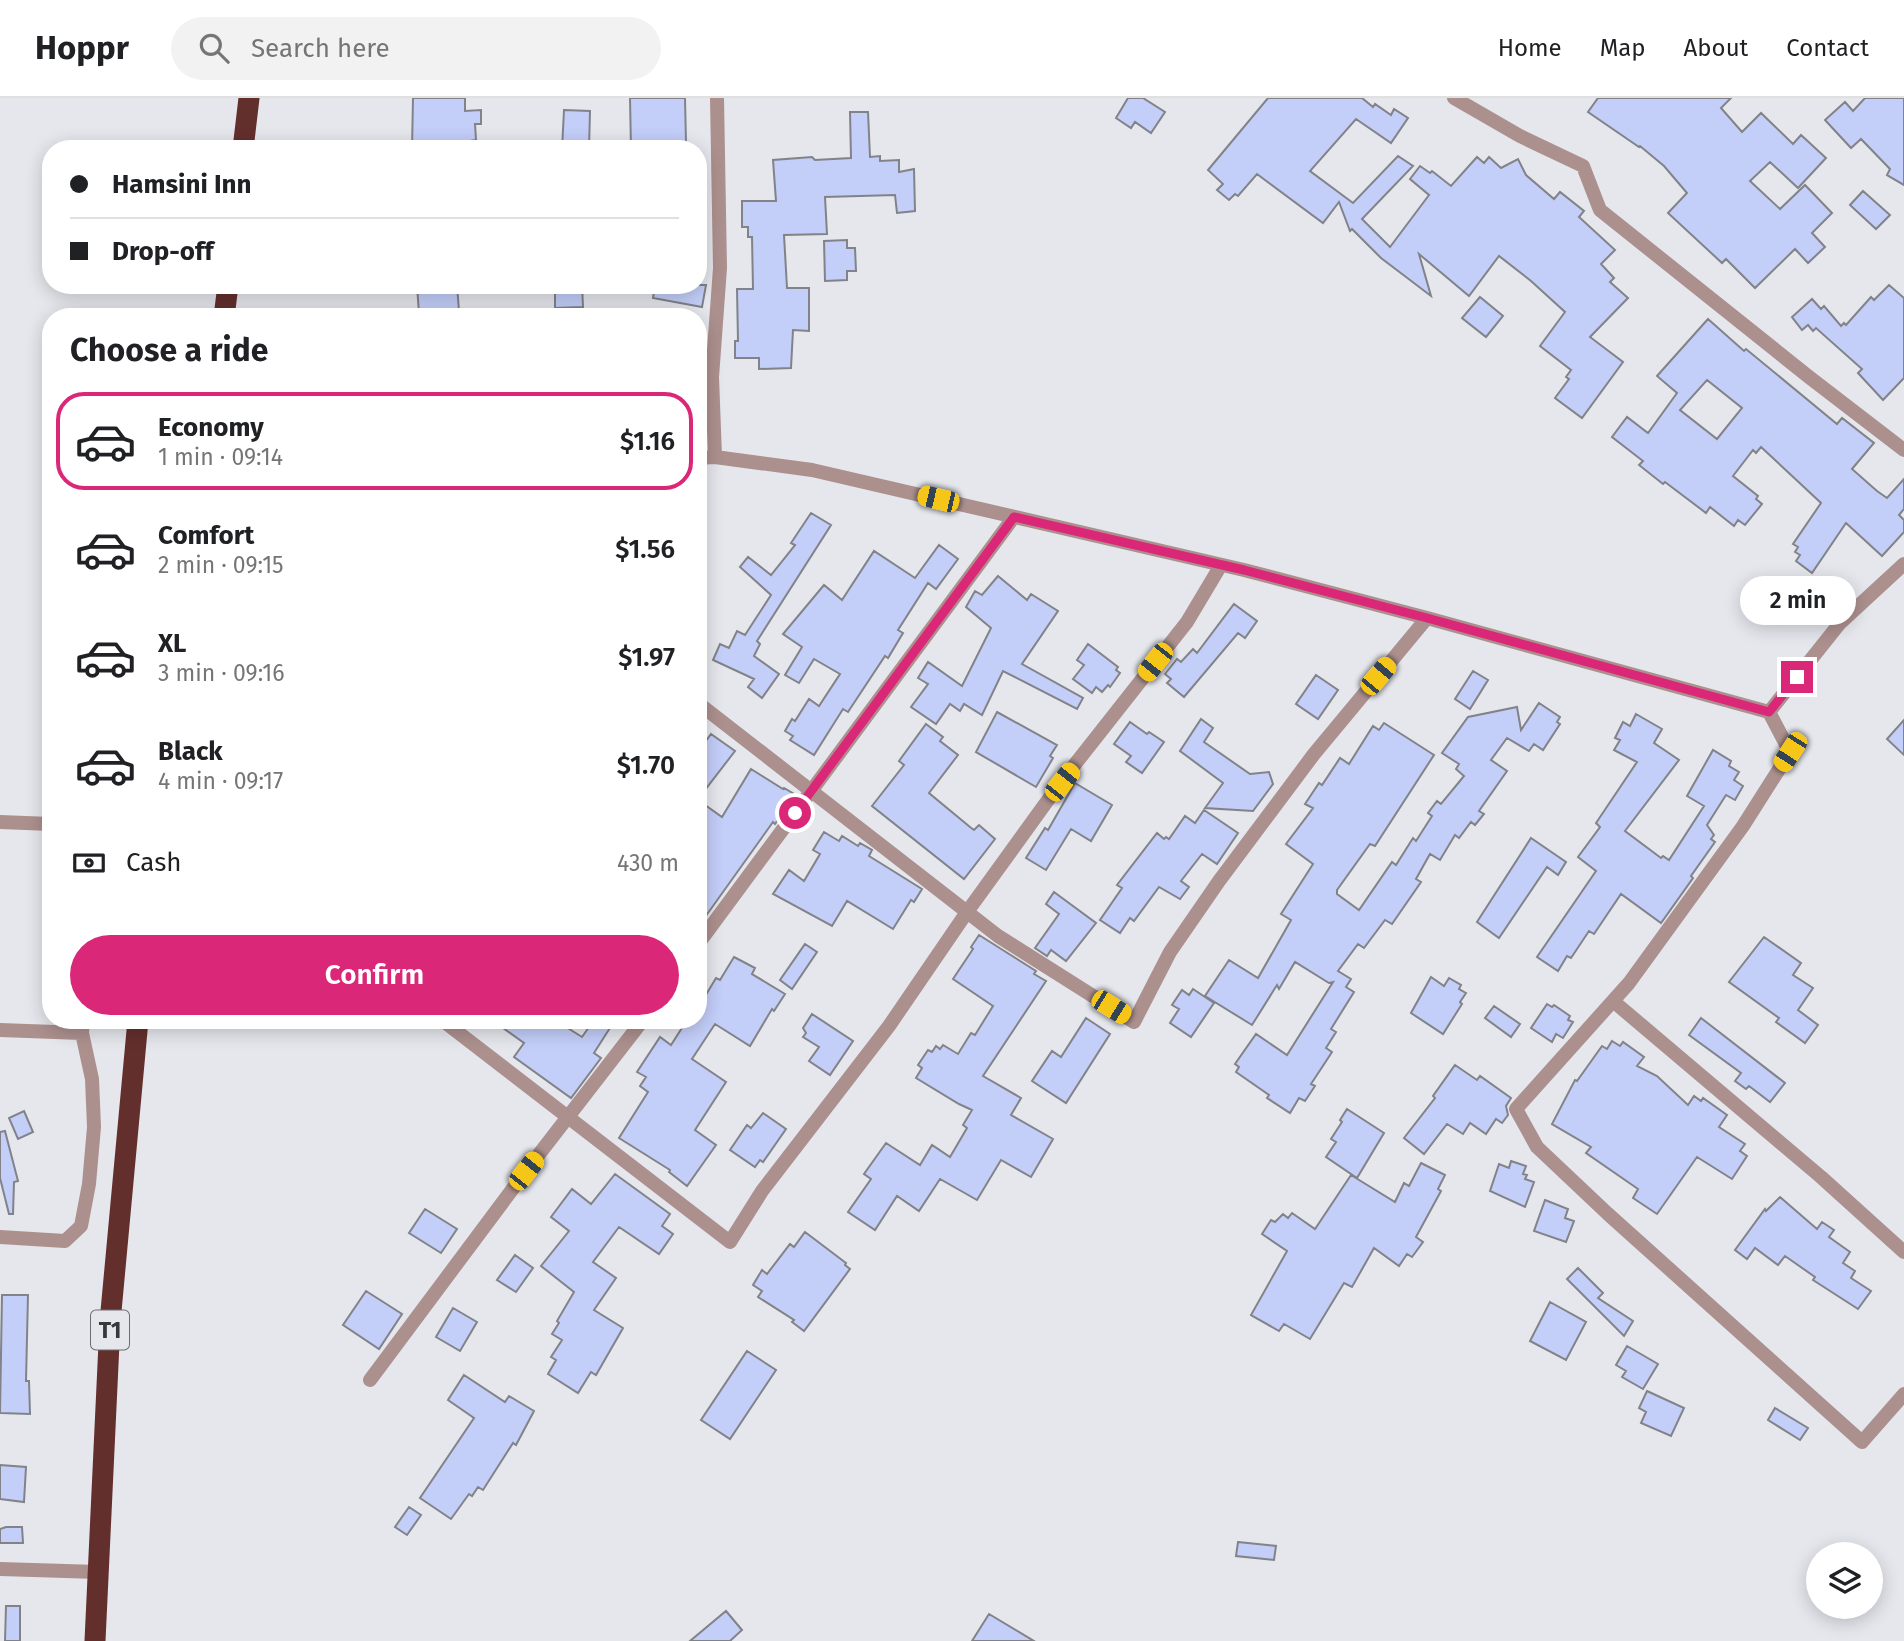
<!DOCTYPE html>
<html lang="en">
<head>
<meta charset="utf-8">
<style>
	body { margin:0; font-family:"Fira Sans",sans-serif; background:#f2f2f2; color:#202124; height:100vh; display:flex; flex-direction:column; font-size:26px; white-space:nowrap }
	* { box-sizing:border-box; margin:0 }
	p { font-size:23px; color:#757577 }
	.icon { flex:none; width:38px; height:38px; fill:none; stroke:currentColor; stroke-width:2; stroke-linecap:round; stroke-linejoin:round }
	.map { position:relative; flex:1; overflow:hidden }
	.side { position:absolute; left:42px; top:210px; width:665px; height:721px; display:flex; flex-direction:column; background:#fff; border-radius:28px; box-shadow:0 4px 18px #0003 }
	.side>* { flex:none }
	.top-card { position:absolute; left:42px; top:42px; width:665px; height:154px; border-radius:28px; box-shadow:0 4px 18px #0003; display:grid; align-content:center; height:154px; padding:0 28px; background:#fff }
	.fabs { position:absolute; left:1806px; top:1444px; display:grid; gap:14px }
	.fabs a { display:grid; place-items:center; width:77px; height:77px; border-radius:50%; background:#fff; box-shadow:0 4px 18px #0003; font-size:35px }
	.end { position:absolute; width:32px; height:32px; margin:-16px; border:9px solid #db2777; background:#fff; box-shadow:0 0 0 4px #fff }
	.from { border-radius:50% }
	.bubble { position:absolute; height:49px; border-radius:24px; background:#fff; box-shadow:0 4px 18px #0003; font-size:23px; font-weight:600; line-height:49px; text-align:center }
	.car { position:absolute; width:21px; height:42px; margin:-21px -10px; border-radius:9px; box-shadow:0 0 5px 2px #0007; background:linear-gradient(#f5c518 24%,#345 0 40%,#f5c518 0 76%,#345 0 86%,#f5c518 0) }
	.top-card b { display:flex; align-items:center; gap:24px; height:66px; font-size:26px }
	.top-card b+b { border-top:2px solid #e0e0e0 }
	.top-card i { width:18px; height:18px; background:#202124 }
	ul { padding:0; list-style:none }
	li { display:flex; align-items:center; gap:21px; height:98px; margin:0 14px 10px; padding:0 14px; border:4px solid transparent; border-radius:28px }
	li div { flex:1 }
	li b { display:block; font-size:26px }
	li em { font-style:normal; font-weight:600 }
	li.selected { border-color:#db2777 }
	li>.icon { width:63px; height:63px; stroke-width:1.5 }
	h2 { padding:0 28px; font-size:32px; line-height:84px }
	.pay { display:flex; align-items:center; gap:18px; height:77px; padding:0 28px; font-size:26px }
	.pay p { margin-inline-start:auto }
	.cta { display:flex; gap:14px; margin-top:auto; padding:14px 28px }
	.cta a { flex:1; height:80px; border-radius:42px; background:#db2777; color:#fff; font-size:28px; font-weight:600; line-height:80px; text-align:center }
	header { display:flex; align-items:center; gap:42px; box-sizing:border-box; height:98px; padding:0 35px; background:#fff; border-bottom:2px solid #e0e0e0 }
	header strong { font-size:33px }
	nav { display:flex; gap:38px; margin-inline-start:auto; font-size:24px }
	.search { width:490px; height:63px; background:#f2f2f2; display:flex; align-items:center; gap:18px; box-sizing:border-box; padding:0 24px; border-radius:38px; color:#757577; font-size:26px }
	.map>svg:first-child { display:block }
</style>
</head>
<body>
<header>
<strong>Hoppr</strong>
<div class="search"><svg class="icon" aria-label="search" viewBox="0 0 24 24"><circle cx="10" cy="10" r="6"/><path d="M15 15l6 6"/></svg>Search here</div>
<nav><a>Home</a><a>Map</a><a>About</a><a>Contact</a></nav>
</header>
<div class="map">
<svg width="1904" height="1543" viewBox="0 0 1904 1543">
	<rect width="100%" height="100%" fill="#e5e7ed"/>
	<!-- building -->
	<path fill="#c3cef9" stroke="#818388" stroke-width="2" fill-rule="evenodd" d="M413 0H465V13L481 12V26H475L476 42 469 43V51H412Z
		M630 0H685L686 45H671V51H631Z
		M1128 0H1143L1165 14 1151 35 1135 24 1131 30 1116 20Z
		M1268 0H1362L1373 9 1375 6 1391 17 1394 11 1408 20 1391 45 1356 21 1310 73 1353 105 1398 58 1413 68 1362 121 1390 149 1429 97 1410 81 1420 68 1430 75 1432 73 1451 88 1477 59 1484 65 1489 59 1501 70 1518 61 1526 77 1554 101 1560 94 1584 113 1579 119 1615 152 1601 166 1614 180 1610 184 1628 200 1590 239 1623 264 1582 320 1555 300 1569 281 1566 279 1571 272 1540 248 1565 214 1531 183 1499 158 1469 198 1419 156 1431 198 1381 160 1352 131 1350 133 1339 104 1323 125 1257 76 1238 98 1235 96 1229 102 1217 92 1223 86 1208 72Z
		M1598 0H1731L1721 10 1742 34 1761 15 1793 46 1801 37 1826 60 1798 90 1770 64 1750 83 1780 111 1805 87 1832 115 1812 135 1825 149 1808 165 1795 151 1755 190 1726 161 1722 165 1668 115 1687 95 1664 68 1640 48 1639 49 1588 14Z
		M1865 0H1904V87L1887 77 1890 71 1861 41 1851 50 1825 22 1845 4 1853 13Z
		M564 12 590 13 589 51H562Z
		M850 14H868L870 59 880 58V63L899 62V74L914 71 915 113 897 115 895 97 825 99 827 136 784 137 787 190H809V233L793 232 791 270 759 271V260H735V243H738L737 191H753L752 139H748V129H742V103H776L773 62 812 59 815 62 851 60Z
		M1863 93 1890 117 1876 131 1850 107Z
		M847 142V150H855L856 173H847V182L825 183 824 143Z
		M417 187H457L459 213 419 216Z
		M555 187H582L583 209 555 210Z
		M655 187H706L702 209 653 200Z
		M1889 187 1904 200V280L1883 302 1858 275 1862 271 1816 230 1813 233 1808 227 1802 232 1792 219 1812 201 1821 211 1824 208 1841 228 1844 225 1846 227 1871 199 1874 202Z
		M1480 199 1503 218 1486 239 1462 220Z
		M1708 221 1744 253 1746 251 1837 326 1842 320 1874 345 1852 371 1877 393 1887 400 1904 381V411L1899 417 1904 422V434L1882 458 1846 425 1812 475 1796 463 1800 457 1795 454 1798 449 1793 446 1821 405 1761 349 1756 355 1753 352 1733 378 1758 398 1756 401 1762 406 1745 427 1738 422 1734 428 1710 409 1706 415 1665 384 1663 386 1639 367 1643 363 1612 339 1627 319 1648 335 1677 295 1657 278ZM1707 282 1742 310 1717 341 1680 312Z
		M811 415 831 427 757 543 760 546 754 558 779 576 762 600 748 589 754 581 713 562 720 546 729 550 737 533 745 537 771 497 740 469 748 459 771 477 795 447 791 445Z
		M939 447 958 461 936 491 928 485 898 532 903 535 888 560 885 558 848 614 843 611 814 657 790 642 793 638 785 633 792 621 795 623 809 601 819 608 840 576 814 561 799 585 785 577 802 549 783 536 824 487 842 502 874 453 915 480Z
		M998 478 1027 502 1031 496 1058 513 1022 566 1083 600 1077 611 1003 573 982 617 964 606 960 613 950 606 936 626 911 609 928 586 918 580 928 564 962 588 991 530 966 509 975 493 982 497Z
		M1234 506 1257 523 1245 540 1238 535 1184 599 1167 585 1171 581 1165 576 1177 561 1181 564 1193 551 1197 555Z
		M1088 546 1118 569 1116 572 1120 575 1110 589 1108 587 1102 594 1096 589 1092 595 1073 581 1084 567 1077 562Z
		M1473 573 1488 582 1470 611 1455 601Z
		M1316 577 1338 592 1318 621 1296 606Z
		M1539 605 1560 619 1557 624 1560 626 1543 652 1534 646 1529 653 1507 640 1491 662 1507 673 1479 713 1484 716 1475 727 1471 724 1459 740 1455 737 1440 762 1430 756 1416 781 1421 784 1392 826 1385 822 1364 850 1358 846 1338 873 1351 881 1346 889 1354 894 1331 931 1336 934 1326 950 1332 954 1311 986 1315 988 1305 1003 1299 1000 1290 1015 1267 1000 1269 997 1236 974 1239 969 1235 966 1256 936 1287 957 1333 884 1329 885 1295 864 1279 891 1277 887 1252 927 1205 898 1229 862 1258 880 1291 822 1281 816 1313 766 1286 746 1313 710 1305 706 1319 685 1322 687 1340 660 1349 666 1373 628 1379 632 1384 625 1434 657 1375 748 1370 746 1337 792V796L1359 812 1392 764 1396 767 1413 740 1416 743 1432 718 1428 715 1437 703 1441 706 1464 678 1456 671 1459 666 1442 655 1468 619 1517 609 1521 632Z
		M997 614 1057 647 1050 658 1053 660 1036 689 976 654Z
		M1636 616 1662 631 1654 645 1679 662 1625 733 1661 760 1663 758 1669 762 1704 708 1687 698 1713 652 1731 663 1729 668 1739 674 1734 682 1743 688 1735 702 1726 697 1707 727 1714 737 1711 741 1715 744 1691 778 1693 780 1661 825 1621 796 1594 836 1589 833 1571 860 1567 858 1558 873 1537 859 1596 773 1578 759 1600 729 1596 725 1637 664 1614 652 1620 642 1615 640 1623 624 1630 628Z
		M1201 621 1213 630 1204 644 1250 676 1269 674 1273 686 1253 713 1205 710 1223 685 1180 653Z
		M1904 622V657L1887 641Z
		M1130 624 1147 636 1149 634 1164 644 1142 675 1126 664 1131 658 1114 646Z
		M926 626 943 639 940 643 958 657 929 695 970 729 974 732 979 727 995 741 964 781 872 708 904 667 899 663Z
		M711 636 735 653 698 701V654Z
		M751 671 783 691 784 690 796 697 775 726 773 724 698 829V702L722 719Z
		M1075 685 1112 707 1091 743 1071 731 1046 772 1026 760 1045 730 1048 732Z
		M1204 712 1238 735 1217 766 1202 756 1181 783 1189 789 1180 801 1159 789 1134 823 1130 820 1120 835 1100 822 1122 790 1117 787 1157 735 1164 741 1166 739 1169 741 1185 718 1195 725Z
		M824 734 839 743 842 738 858 748 860 745 872 752 869 758 922 791 914 804 911 802 893 831 847 803 832 828 773 796 789 772 804 783 820 756 813 752Z
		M1531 740 1566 764 1558 777 1547 769 1499 840 1477 824Z
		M1054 794 1096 825 1066 863 1051 852 1047 858 1035 850 1059 816 1046 806Z
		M979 837 1036 873 1034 876 1046 883 983 978 1021 1000 1011 1017 1053 1041 1031 1079 1001 1062 977 1102 940 1081 919 1113 897 1098 875 1132 848 1114 871 1081 864 1076 886 1045 920 1067 932 1047 950 1059 967 1030 963 1027 972 1012 959 1006 916 980 922 970 918 967 928 952 932 954 936 948 940 951 943 947 958 956 971 935 975 937 993 908 953 881 973 851 971 849Z
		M1764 839 1801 865 1793 877 1813 890 1798 912 1818 927 1805 945 1776 924 1779 920 1729 884Z
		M805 846 817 854 792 891 780 882Z
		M734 859 755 870 752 876 785 896 774 913 772 911 750 948 715 926 692 961 726 984 695 1032 716 1047 687 1088 669 1074 670 1072 619 1040 648 994 640 988 646 979 637 974 660 939 671 947 687 922H698V910L716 880 720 882Z
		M1431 879 1444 888 1449 880 1461 887 1459 891 1466 895 1460 904 1462 906 1443 936 1411 915Z
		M1193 891 1214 905 1191 939 1170 925 1179 911 1172 907 1182 892 1189 897Z
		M1547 906 1552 909 1554 907 1570 918 1568 922 1573 924 1563 940 1556 936 1552 944 1531 930Z
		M1494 908 1520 926 1511 939 1485 920Z
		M812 916 853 943 830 977 809 963 819 949 803 939 806 935 803 930Z
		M1086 920 1110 936 1066 1005 1032 983 1052 953 1061 959Z
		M1701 920 1785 985 1770 1004 1749 988 1746 991 1735 983 1741 975 1689 937Z
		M492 922H555L582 939 594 922H615L594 955 601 960 571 1000 514 959 524 945Z
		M1612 943 1620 948 1623 944 1644 959 1637 968 1657 978 1688 1007 1694 998 1701 1003 1703 1000 1727 1017 1719 1029 1745 1046 1740 1053 1747 1058 1732 1081 1697 1059 1657 1116 1633 1100 1638 1091 1586 1055 1591 1049 1552 1026 1575 982 1577 983 1602 948 1607 951Z
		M1455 967 1477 982 1480 978 1511 1000 1506 1008 1508 1017 1502 1025 1496 1021 1486 1036 1470 1025 1463 1036 1447 1026 1424 1056 1404 1040 1435 1000 1433 998Z
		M1347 1011 1384 1035 1357 1080 1326 1059 1336 1044 1331 1041 1342 1024 1340 1022Z
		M24 1013 33 1034 18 1041 9 1020Z
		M763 1015 786 1031 763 1064 760 1062 755 1069 730 1052 747 1027 751 1030Z
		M5 1033 18 1083 14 1084 13 1116H9L0 1080V1034Z
		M1511 1063 1526 1068 1523 1076 1527 1077 1525 1081 1534 1084 1525 1109 1490 1093 1499 1066 1509 1070Z
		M1421 1065 1445 1077 1438 1091 1441 1093 1416 1139 1423 1144 1412 1159 1407 1156 1399 1168 1374 1150 1352 1189 1344 1185 1310 1241 1284 1226 1279 1233 1251 1217 1287 1153 1262 1136 1271 1122 1275 1124 1283 1116 1288 1120 1292 1115 1315 1131 1351 1077 1395 1104 1404 1085 1409 1088Z
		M615 1076 670 1116 662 1128 673 1136 659 1156 619 1129 593 1164 616 1180 594 1212 623 1230 596 1277 591 1274 578 1295 548 1276 556 1262 551 1259 562 1242 552 1236 559 1225 557 1223 574 1194 541 1168 569 1133 551 1119 572 1091 591 1106Z
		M1780 1099 1817 1131 1822 1124 1834 1132 1829 1139 1850 1154 1843 1165 1855 1173 1851 1180 1871 1193 1858 1211 1813 1182 1815 1179 1785 1158 1778 1167 1755 1150 1747 1161 1735 1152 1765 1111 1766 1113Z
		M1545 1102 1568 1111 1565 1120 1574 1123 1566 1144 1534 1133Z
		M425 1111 457 1131 441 1155 409 1135Z
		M805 1134 846 1165 845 1167 850 1171 804 1233 792 1224 794 1222 758 1199 762 1193 753 1187 762 1172 767 1176 790 1146 794 1149Z
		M515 1157 533 1170 516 1194 497 1182Z
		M1578 1170 1603 1195 1598 1200 1633 1223 1624 1238 1567 1181Z
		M366 1193 402 1216 379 1251 343 1227Z
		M2 1197H28L26 1283H29L30 1316 0 1315Z
		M1550 1204 1586 1224 1566 1262 1530 1243Z
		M453 1210 477 1224 460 1253 436 1239Z
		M1627 1248 1658 1266 1643 1291 1622 1279 1626 1273 1616 1267Z
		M747 1253 776 1272 730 1341 701 1322Z
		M464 1277 505 1304 509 1298 534 1313 516 1347 513 1345 483 1392 478 1389 472 1398 469 1396 451 1421 420 1400 474 1320 448 1302Z
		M1647 1293 1684 1310 1671 1338 1641 1325 1646 1314 1639 1310Z
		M1775 1310 1808 1330 1800 1342 1768 1322Z
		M0 1367 26 1369 24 1404 0 1401Z
		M409 1409 421 1417 407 1437 395 1429Z
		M6 1429H22L23 1445H0V1431Z
		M1238 1444 1276 1448 1274 1462 1236 1458Z
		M6 1508H20V1543H5Z
		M726 1513 742 1532 730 1543H690Z
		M989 1516 1034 1543H972Z"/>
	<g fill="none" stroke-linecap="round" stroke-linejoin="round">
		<!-- street -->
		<path stroke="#ac908e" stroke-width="14" d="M1454 0 1520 38 1583 68 1600 112 1809 279 1904 352
			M715 359 712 279 720 170 717 0
			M698 360 715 359 812 372 1244 472 1427 520
			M698 605 998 838 1134 924 1170 854 1219 783 1314 656 1427 520 1769 614 1840 525 1904 466
			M1769 614 1790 654 1743 728 1629 885 1516 1011 1537 1049 1608 1116 1862 1344 1904 1296
			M0 724 51 726
			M698 846 1014 419
			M1613 903 1821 1079 1904 1154
			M442 922 730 1144 762 1093 889 928 967 814 1061 684 1187 524 1221 467
			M0 932 82 935
			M0 1139 65 1143 81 1128 89 1086 94 1029 92 981 82 935 83 922
			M370 1282 526 1073 643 922
			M0 1471 98 1474"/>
		<!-- highway -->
		<path stroke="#632f2d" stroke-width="21" d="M243 51 249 0
			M224 219 228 187
			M95 1543 110 1224 138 922"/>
	</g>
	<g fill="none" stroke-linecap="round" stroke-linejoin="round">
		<!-- route -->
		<path stroke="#db2777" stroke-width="9" d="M795 715 1014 419 1244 472 1427 520 1769 614 1797 579"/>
	</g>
	<g text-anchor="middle" stroke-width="6" stroke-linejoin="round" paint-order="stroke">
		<!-- shield labels -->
		<rect fill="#e5e7ed" stroke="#6b6c70" stroke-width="2" x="91" y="1212.5" width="38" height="39" rx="5"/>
		<g font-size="23" font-weight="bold" fill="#37383a">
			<text x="110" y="1240">T1</text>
		</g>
	</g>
</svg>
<div class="fabs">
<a><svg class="icon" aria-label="layers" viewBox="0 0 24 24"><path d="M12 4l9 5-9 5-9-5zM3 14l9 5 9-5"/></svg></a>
</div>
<i class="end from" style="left:795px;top:715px"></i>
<i class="end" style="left:1797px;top:579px"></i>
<div class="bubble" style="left:1740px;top:478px;width:116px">2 min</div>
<i class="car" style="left:938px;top:401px;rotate:283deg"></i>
<i class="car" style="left:1155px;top:564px;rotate:218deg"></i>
<i class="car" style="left:1378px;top:578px;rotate:40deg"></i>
<i class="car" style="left:1790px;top:654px;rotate:213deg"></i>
<i class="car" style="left:1062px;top:684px;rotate:38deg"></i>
<i class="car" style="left:1111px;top:909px;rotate:122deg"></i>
<i class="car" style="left:526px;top:1073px;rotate:38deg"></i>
<div class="top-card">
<b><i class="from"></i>Hamsini Inn</b>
<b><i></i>Drop-off</b>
</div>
<section class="side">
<h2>Choose a ride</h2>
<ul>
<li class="selected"><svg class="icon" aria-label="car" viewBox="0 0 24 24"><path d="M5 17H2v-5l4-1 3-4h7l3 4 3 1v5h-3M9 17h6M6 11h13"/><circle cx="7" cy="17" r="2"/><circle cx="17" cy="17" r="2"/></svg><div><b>Economy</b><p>1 min · 09:14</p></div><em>$1.16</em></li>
<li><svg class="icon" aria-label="car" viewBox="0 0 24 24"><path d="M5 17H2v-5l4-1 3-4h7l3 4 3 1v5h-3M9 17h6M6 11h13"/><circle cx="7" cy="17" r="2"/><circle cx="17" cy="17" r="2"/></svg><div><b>Comfort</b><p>2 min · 09:15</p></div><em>$1.56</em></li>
<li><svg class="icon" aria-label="car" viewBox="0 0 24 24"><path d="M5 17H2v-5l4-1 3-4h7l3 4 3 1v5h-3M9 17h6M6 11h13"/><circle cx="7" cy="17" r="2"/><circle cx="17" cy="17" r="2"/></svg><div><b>XL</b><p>3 min · 09:16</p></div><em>$1.97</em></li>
<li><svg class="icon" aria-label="car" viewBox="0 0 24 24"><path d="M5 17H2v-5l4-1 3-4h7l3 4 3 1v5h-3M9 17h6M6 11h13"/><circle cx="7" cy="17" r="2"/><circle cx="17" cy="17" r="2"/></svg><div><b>Black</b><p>4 min · 09:17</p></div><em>$1.70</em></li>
</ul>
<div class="pay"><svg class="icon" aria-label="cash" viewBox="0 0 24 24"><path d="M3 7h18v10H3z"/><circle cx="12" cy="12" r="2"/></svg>Cash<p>430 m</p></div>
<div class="cta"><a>Confirm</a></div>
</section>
</div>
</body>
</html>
